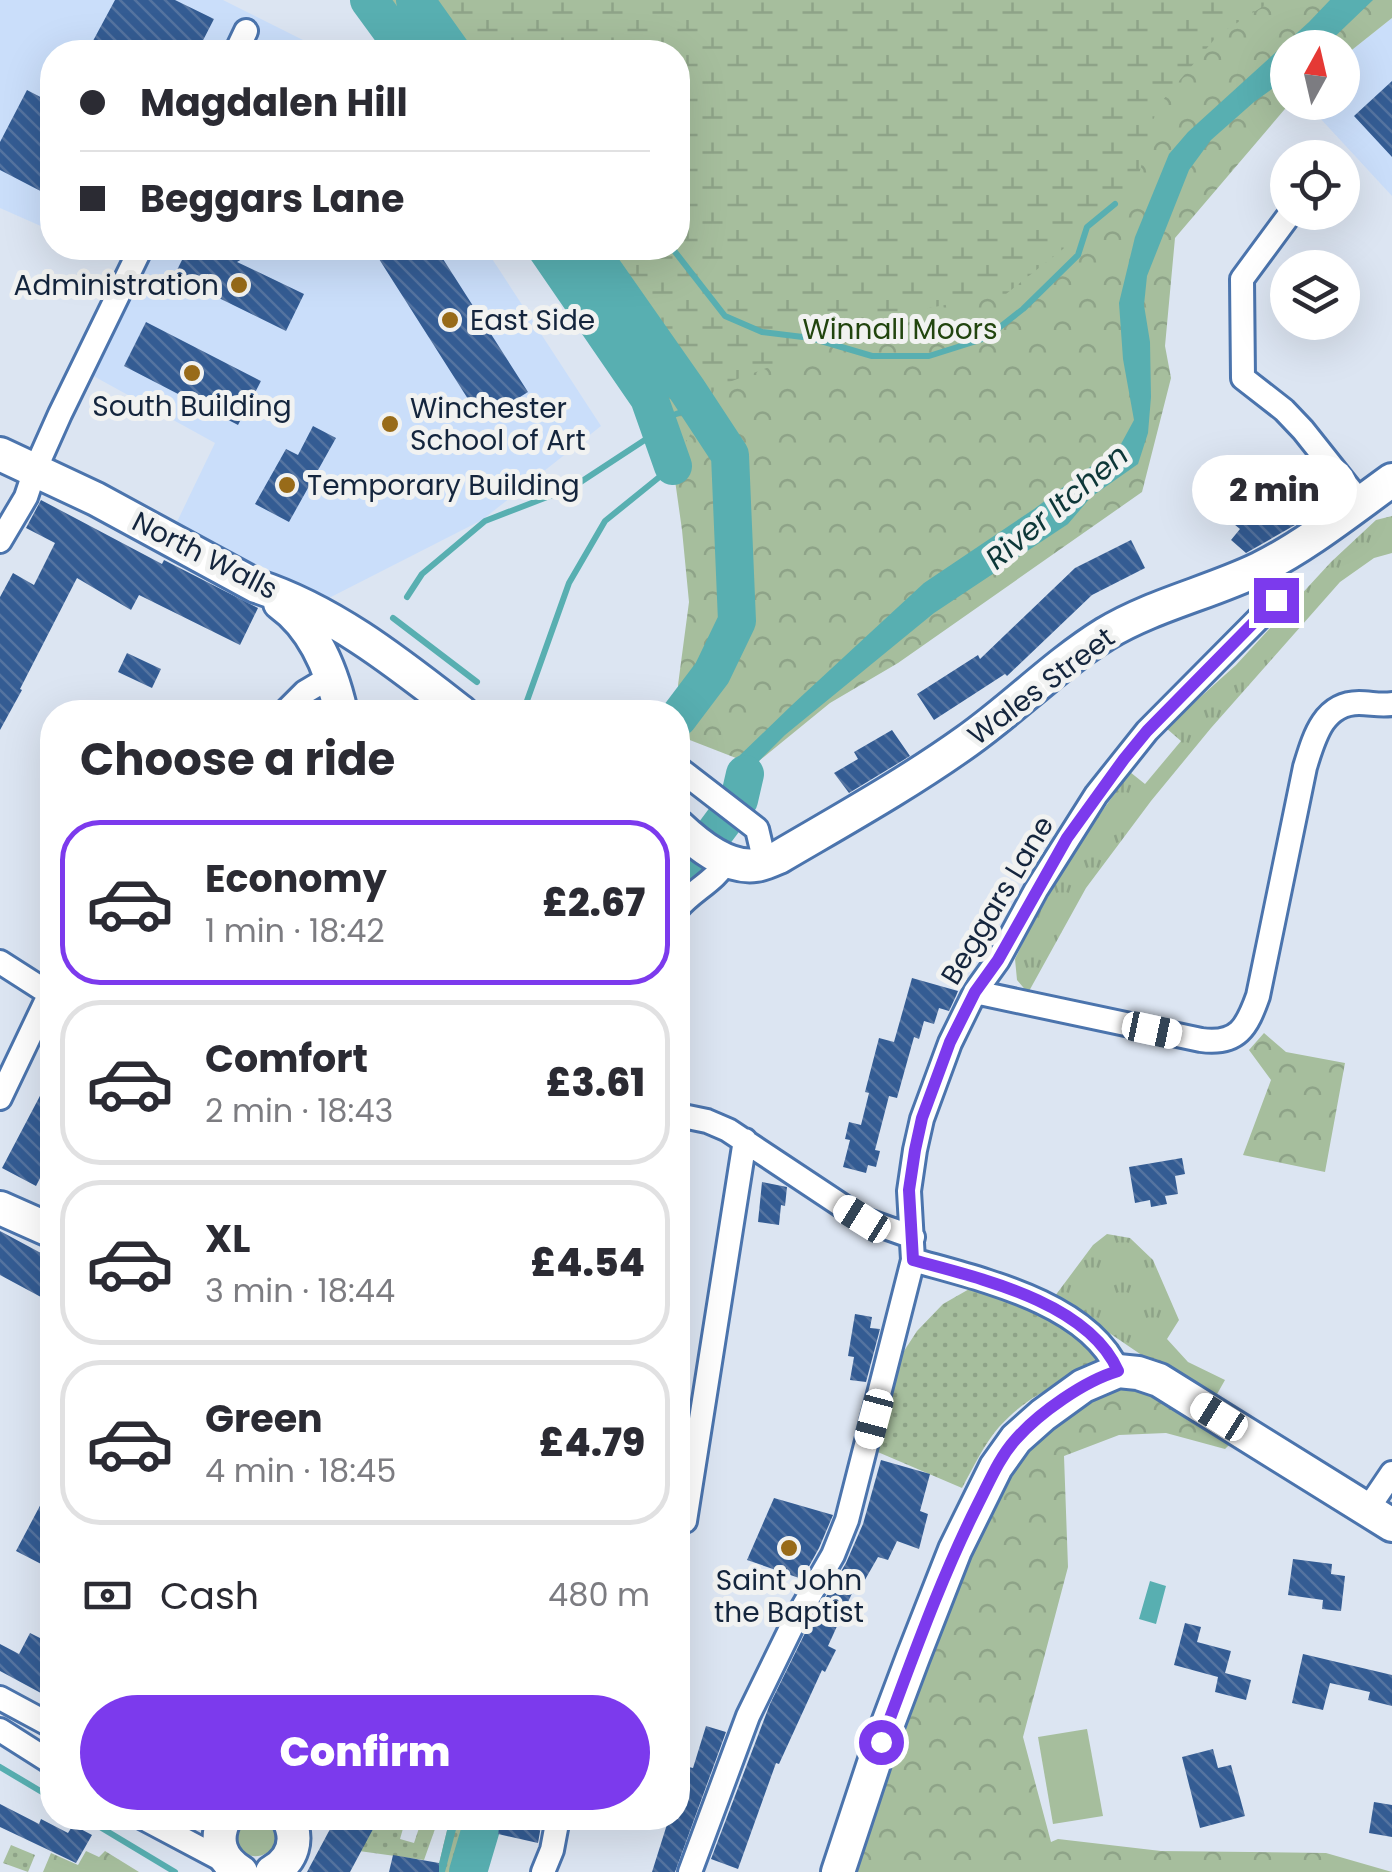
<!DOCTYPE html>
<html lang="en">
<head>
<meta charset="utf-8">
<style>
	body { margin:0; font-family:Poppins,sans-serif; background:#f7f7f7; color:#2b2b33; height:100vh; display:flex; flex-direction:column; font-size:38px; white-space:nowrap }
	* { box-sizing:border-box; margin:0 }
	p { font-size:32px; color:#7c7c81 }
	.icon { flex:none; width:55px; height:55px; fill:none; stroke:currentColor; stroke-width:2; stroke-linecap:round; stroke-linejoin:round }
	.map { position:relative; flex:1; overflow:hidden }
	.details { position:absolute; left:40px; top:700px; width:650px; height:1130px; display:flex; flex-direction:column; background:#fff; border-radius:40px; box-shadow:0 10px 40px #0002 }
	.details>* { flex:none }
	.guide { position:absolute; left:40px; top:40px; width:650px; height:220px; border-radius:40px; box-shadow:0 10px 40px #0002; display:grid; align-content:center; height:220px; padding:0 40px; background:#fff }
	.needle { width:65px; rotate:8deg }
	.fabs { position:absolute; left:1270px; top:30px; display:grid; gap:20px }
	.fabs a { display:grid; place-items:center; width:90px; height:90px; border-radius:50%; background:#fff; box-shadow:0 10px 40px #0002; font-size:50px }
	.end { position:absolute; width:45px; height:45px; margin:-22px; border:12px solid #7c3aed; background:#fff; box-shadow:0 0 0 5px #fff }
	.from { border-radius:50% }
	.bubble { position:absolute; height:70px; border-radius:35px; background:#fff; box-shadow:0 10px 40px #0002; font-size:32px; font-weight:800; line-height:70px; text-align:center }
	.car { position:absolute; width:30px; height:60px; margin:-30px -15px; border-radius:12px; box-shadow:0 0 8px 2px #0007; background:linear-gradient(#fff 24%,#345 0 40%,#fff 0 76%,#345 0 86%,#fff 0) }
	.guide b { display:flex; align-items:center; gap:35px; height:95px; font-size:38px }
	.guide b+b { border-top:2px solid #e1e1e2 }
	.guide i { width:25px; height:25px; background:#2b2b33 }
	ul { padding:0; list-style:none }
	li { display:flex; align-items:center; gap:30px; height:165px; margin:0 20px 15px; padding:0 20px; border:5px solid #e1e1e2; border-radius:40px }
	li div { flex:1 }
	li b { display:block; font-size:38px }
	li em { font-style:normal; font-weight:800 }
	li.active { border-color:#7c3aed }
	li>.icon { width:90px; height:90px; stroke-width:1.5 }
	h2 { padding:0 40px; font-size:45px; line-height:120px }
	.pay { display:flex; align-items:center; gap:25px; height:110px; padding:0 40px; font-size:38px }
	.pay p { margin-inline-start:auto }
	.action { display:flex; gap:20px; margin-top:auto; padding:20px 40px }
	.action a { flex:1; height:115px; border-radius:60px; background:#7c3aed; color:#fff; font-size:40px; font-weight:800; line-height:115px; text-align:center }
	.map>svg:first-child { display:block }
</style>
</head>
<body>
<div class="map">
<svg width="1392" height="1872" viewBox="0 0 1392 1872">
	<defs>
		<pattern id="grass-tufts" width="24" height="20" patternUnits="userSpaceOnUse" patternTransform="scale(2.5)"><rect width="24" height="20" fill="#a6be9d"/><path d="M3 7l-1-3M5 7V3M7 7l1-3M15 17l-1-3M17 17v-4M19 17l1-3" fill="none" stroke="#8ea388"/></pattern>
		<pattern id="forest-crowns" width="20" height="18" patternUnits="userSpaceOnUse" patternTransform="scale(2.5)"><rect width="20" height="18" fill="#a6be9d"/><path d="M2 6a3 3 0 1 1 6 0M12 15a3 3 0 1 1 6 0" fill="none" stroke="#8ea388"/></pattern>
		<pattern id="wetland-marsh" width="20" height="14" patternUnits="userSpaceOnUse" patternTransform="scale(2.5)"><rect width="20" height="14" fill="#a6be9d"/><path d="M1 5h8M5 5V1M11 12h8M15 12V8" fill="none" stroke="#8ea388"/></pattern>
		<pattern id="garden-dots" width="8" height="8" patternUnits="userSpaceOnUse" patternTransform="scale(2.5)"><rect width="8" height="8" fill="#a6be9d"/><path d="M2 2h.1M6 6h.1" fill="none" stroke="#8ea388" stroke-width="1.8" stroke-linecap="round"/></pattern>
		<pattern id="building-back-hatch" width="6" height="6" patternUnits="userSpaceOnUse" patternTransform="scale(2.5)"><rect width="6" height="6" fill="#345c93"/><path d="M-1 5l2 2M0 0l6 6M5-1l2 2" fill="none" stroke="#5574a0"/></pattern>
	</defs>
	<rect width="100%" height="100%" fill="#dce5f2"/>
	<!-- built -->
	<path fill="#cadefa" d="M0 0H223L327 52H52V231L0 208Z
		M1392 18V196L1306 103 1342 102 1343 57Z
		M90 248H485L601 426 482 520 327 599 174 528 215 443 88 373 143 271Z"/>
	<!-- grass -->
	<path fill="url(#grass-tufts)" d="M1392 516V553L1374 558 1340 582 1211 728 1151 801 1086 888 1028 993 1017 980 1015 959 1031 926 1078 845 1130 772 1145 784 1181 741 1166 728 1236 665 1331 562 1376 520Z
		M1107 1234 1130 1238 1153 1260 1179 1320 1167 1339 1188 1362 1225 1380 1212 1403 1055 1296 1093 1245Z
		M240 1818H272L275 1821 278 1842C259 1872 220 1850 240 1818Z"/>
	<!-- forest -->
	<path fill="url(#forest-crowns)" d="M369 0H1392V18L1343 57 1342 48H1288V102L1290 103 1175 238 1165 346 1171 378 1142 492 898 663 830 703 754 765 682 737 678 685 689 602 682 530 673 466 649 398 546 248H678V52H407Z
		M1264 1033 1286 1052 1345 1063 1325 1172 1243 1155 1271 1080 1249 1050Z
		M1117 1382 1154 1394 1231 1443 1225 1449 1166 1433 1119 1435 1064 1456 1068 1567 1023 1737 1051 1842 1058 1839 1161 1851 1326 1853 1392 1872H836L915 1661 1022 1448Z
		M86 1851 99 1857 105 1851 139 1872H43L51 1853 78 1865Z"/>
	<!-- wetland -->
	<path fill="url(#wetland-marsh)" d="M369 0H1266L1265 5 1218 35 1157 107 1134 193 1006 294 923 309 716 387 673 466 649 398 546 248H678V52H407Z"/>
	<!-- garden -->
	<path fill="url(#garden-dots)" d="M997 1286 1075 1327 1107 1367C1065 1379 1030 1393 999 1427 984 1444 973 1468 962 1488L866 1447 893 1368 917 1331 943 1304 971 1288Z
		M379 1818H406L400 1839 414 1843 420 1825 435 1829 424 1860 359 1851Z
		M450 1818H484L468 1872H437Z
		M11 1845 35 1855 28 1872 3 1863Z"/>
	<!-- pitch -->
	<path fill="#a6be9d" d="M1087 1729 1103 1816 1053 1824 1038 1737Z"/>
	<!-- water -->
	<path fill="#58afb1" d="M1330 0H1373L1324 47 1288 48 1287 78 1254 102 1211 140 1189 170 1147 276 1144 305 1150 342 1151 397 1148 433 1138 464 1091 497 1068 524 934 613 785 735 747 773 746 813 724 798 726 779 737 758 792 705 924 583 1034 509 1121 444 1134 420 1123 359 1119 303 1135 237 1169 154 1188 132 1309 22Z
		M1150 1581 1166 1586 1156 1624 1139 1619Z
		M450 1818H459L445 1872H437Z"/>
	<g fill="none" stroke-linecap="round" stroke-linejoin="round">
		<!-- stream -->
		<path stroke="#58afb1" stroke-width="6" d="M672 248 725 316 762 332 811 338 872 356H929L986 338 1023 309 1078 255 1087 227 1115 204
			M657 421 698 406
			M407 597 422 574 485 521 573 487 660 430
			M393 618 477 682
			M523 712 569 583 605 521 673 466
			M0 1767 52 1798
			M85 1818 175 1872"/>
		<!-- river -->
		<path stroke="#58afb1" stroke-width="38" d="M369 0 407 52
			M415 0 452 52
			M546 248 649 398 673 466
			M588 248 688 391 730 455 737 621 712 673 678 718
			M678 882 739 800 745 774
			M468 1872 484 1818"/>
	</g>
	<!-- building -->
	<path fill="url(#building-back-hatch)" d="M115 0H175L214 19 197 52H87Z
		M1392 81V157L1354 116Z
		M27 90 52 103V197L0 170V142Z
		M188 248H260L237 262 304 294 286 331 174 276Z
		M372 248H436L528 392 482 421Z
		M146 322 261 381 238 425 124 366Z
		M313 426 336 438 289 522 255 504 286 449 298 455Z
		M1245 494 1295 525 1246 553 1231 540 1240 529 1223 515Z
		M41 500 162 564 164 560 258 608 240 645 139 595 131 610 77 578 20 689 22 690 0 730V597L13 573 34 585 55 543 26 528Z
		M1131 540 1145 568 1092 595 1007 676 1005 674 934 720 917 694 978 655 980 659 1075 568Z
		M127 653 161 669 152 688 118 672Z
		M892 730 910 756 849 793 834 773 858 759 854 752Z
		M912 978 958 991 956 996 949 1011 939 1008 934 1024 924 1021 919 1039 914 1037 897 1098 889 1096 875 1150 880 1151 876 1167 868 1165 866 1173 843 1167 850 1140 845 1139 849 1122 861 1125 869 1093 865 1092 879 1038 894 1042Z
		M52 1073V1155L36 1186 2 1168Z
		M1182 1158 1185 1174 1175 1176 1178 1194 1165 1196 1167 1204 1151 1207 1150 1200 1135 1203 1129 1167Z
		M762 1182 787 1187 785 1206 781 1205 779 1225 758 1222Z
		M0 1231 52 1259V1303L0 1275Z
		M855 1314 872 1317 870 1328 880 1329 866 1382 850 1380 854 1357 848 1356Z
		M881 1460 930 1474 920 1511 928 1514 919 1549 897 1541 888 1560 878 1557 858 1592 854 1589 828 1646 836 1650 825 1672 822 1670 779 1764 776 1763 738 1869 711 1859 770 1704 806 1631 846 1563 863 1524Z
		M52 1483V1552L45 1566 16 1551Z
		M774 1498 833 1515 819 1548 802 1579 747 1560Z
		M1293 1559 1332 1564 1331 1574 1345 1576 1341 1611 1322 1609 1323 1600 1288 1595Z
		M1185 1623 1201 1627 1197 1642 1231 1651 1225 1673 1251 1680 1246 1700 1215 1692 1218 1677 1174 1665Z
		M30 1633 52 1644V1699L0 1671V1644L19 1654Z
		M1303 1654 1392 1675V1706L1368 1700 1370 1692 1330 1683 1323 1710 1292 1703Z
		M706 1726 726 1732 675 1872H652L669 1818H678V1789L684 1766 693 1768Z
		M1213 1749 1218 1768 1231 1765 1245 1816 1200 1828 1182 1757Z
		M1374 1802 1392 1805V1837L1369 1833Z
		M0 1804 39 1824 41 1819 68 1833 73 1825 92 1835 76 1863 0 1827Z
		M336 1818H379L350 1872H307Z
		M501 1818H528V1822L541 1826 538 1843 498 1834Z
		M393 1855 439 1863V1872H389Z"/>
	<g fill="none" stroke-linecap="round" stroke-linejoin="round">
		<defs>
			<path id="street" d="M236 52 246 31
				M1287 218 1242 279 1243 378 1284 410 1303 430 1361 503
				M0 541 26 497 35 470 60 414 141 248
				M285 712 305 692 332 676
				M678 768 757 829 765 863
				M678 908C693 890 716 881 727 860
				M0 962 50 994
				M975 992 1201 1040C1238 1045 1247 1027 1258 996L1305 767C1314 738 1323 703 1359 703 1371 703 1380 706 1392 704
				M0 1098 52 989
				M678 1115 707 1121 728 1130 862 1219 913 1237
				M913 1260C979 1279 1088 1302 1118 1371
				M1367 1510 1392 1473
				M685 1521 745 1140
				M0 1698 52 1726
				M0 1730 52 1763
				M143 1818 228 1863
				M543 1872 552 1850 558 1818
				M690 1872 748 1716 793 1624 833 1555 847 1520 913 1260 909 1191 915 1150 922 1119 950 1043 975 992 998 960 1036 890 1096 795 1147 731 1277 600"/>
			<path id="secondary" d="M0 454 96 499 256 586C333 611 398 663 461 712
				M280 603C315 628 332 672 341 712
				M678 826C697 844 727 869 756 865 764 864 772 860 779 857 842 820 907 784 967 741 1015 707 1055 665 1105 634 1153 605 1209 593 1259 569 1307 545 1349 511 1392 480
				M0 1208 52 1231
				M225 1818C214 1840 220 1859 241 1872
				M272 1872C293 1860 299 1839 288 1818
				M838 1872 881 1742 913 1657 955 1550 996 1467 1016 1439 1043 1415 1083 1386 1118 1371 1138 1373 1159 1380 1392 1525"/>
		</defs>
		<!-- street casing -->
		<use href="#street" stroke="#4b74ad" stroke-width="28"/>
		<!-- secondary casing -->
		<use href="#secondary" stroke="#4b74ad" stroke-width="38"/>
		<!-- street -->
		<use href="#street" stroke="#fff" stroke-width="22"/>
		<!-- secondary -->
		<use href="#secondary" stroke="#fff" stroke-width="32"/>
	</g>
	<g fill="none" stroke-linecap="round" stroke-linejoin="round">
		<!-- route -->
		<path stroke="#7c3aed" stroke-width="12" d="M881 1742C911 1663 939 1582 977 1506 989 1483 998 1459 1016 1439 1039 1413 1084 1381 1118 1371 1088 1302 979 1278 913 1260L909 1190 915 1150 922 1118 950 1042 975 992 998 960 1067 838 1124 759 1147 731 1276 600"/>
	</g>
	<!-- markers -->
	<g fill="#986b19" stroke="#f1f2f1" stroke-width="4">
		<circle cx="239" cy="285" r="10"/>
		<circle cx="450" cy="320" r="10"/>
		<circle cx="192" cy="373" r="10"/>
		<circle cx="390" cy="424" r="10"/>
		<circle cx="287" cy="485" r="10"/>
		<circle cx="789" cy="1548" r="10"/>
	</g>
	<g text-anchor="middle" stroke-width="10" stroke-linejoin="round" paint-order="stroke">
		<!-- poi labels -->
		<g font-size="28" fill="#14253d" stroke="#f1f2f1" text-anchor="start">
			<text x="219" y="295" text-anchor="end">Administration</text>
			<text x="470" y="330">East Side</text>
			<text x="192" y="416" text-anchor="middle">South Building</text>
			<text x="410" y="418">Winchester<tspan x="410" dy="32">School of Art</tspan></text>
			<text x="307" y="495">Temporary Building</text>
			<text x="789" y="1590" text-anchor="middle">Saint John<tspan x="789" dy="32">the Baptist</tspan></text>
		</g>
		<!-- park labels -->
		<g font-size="28" fill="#22450f" stroke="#f1f2f1">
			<text x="900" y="339">Winnall Moors</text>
		</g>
		<!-- street labels -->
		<g font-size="28" fill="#14253d" stroke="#f1f2f1">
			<text transform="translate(205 555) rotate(27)" y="10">North Walls</text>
			<text transform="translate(1041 686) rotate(-37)" y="10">Wales Street</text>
			<text transform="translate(997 900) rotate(-59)" y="10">Beggars Lane</text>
		</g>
		<!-- water labels -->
		<g font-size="30" font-style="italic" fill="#0d3738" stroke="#f1f2f1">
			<text transform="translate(1057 507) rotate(-40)" y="10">River Itchen</text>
		</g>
	</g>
</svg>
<div class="fabs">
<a><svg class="needle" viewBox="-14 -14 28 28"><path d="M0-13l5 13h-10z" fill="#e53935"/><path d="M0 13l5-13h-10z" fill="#7c7c81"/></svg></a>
<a><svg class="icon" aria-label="locate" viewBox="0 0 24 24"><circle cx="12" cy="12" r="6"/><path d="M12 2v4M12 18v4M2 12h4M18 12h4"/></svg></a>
<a><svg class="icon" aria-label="layers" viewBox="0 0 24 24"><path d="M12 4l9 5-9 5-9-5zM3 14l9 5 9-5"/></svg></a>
</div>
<i class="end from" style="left:881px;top:1742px"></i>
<i class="end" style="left:1276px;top:600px"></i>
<div class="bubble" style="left:1192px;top:455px;width:165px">2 min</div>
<i class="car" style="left:1152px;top:1030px;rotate:102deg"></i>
<i class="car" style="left:862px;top:1219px;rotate:302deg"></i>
<i class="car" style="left:1219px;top:1417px;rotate:302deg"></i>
<i class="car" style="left:874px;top:1419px;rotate:195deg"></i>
<div class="guide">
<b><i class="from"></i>Magdalen Hill</b>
<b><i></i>Beggars Lane</b>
</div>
<section class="details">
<h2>Choose a ride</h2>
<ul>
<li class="active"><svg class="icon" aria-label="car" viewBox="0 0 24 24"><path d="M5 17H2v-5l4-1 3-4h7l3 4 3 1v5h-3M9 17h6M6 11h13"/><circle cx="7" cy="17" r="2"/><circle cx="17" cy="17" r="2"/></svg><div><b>Economy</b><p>1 min · 18:42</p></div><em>£2.67</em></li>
<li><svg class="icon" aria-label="car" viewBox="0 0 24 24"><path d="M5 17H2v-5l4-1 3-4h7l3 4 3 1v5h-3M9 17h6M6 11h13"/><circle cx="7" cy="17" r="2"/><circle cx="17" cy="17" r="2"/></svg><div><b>Comfort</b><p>2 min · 18:43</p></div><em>£3.61</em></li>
<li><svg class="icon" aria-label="car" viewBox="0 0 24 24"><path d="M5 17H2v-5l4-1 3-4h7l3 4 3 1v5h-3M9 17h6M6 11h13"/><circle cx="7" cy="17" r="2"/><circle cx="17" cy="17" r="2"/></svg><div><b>XL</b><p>3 min · 18:44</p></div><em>£4.54</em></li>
<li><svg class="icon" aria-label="car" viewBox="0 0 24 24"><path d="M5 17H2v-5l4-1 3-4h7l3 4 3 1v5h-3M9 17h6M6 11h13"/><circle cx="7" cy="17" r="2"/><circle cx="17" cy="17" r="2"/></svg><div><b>Green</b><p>4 min · 18:45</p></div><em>£4.79</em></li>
</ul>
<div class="pay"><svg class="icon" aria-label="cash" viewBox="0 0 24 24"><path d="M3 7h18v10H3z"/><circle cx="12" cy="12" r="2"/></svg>Cash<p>480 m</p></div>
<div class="action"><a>Confirm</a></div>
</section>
</div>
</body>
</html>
